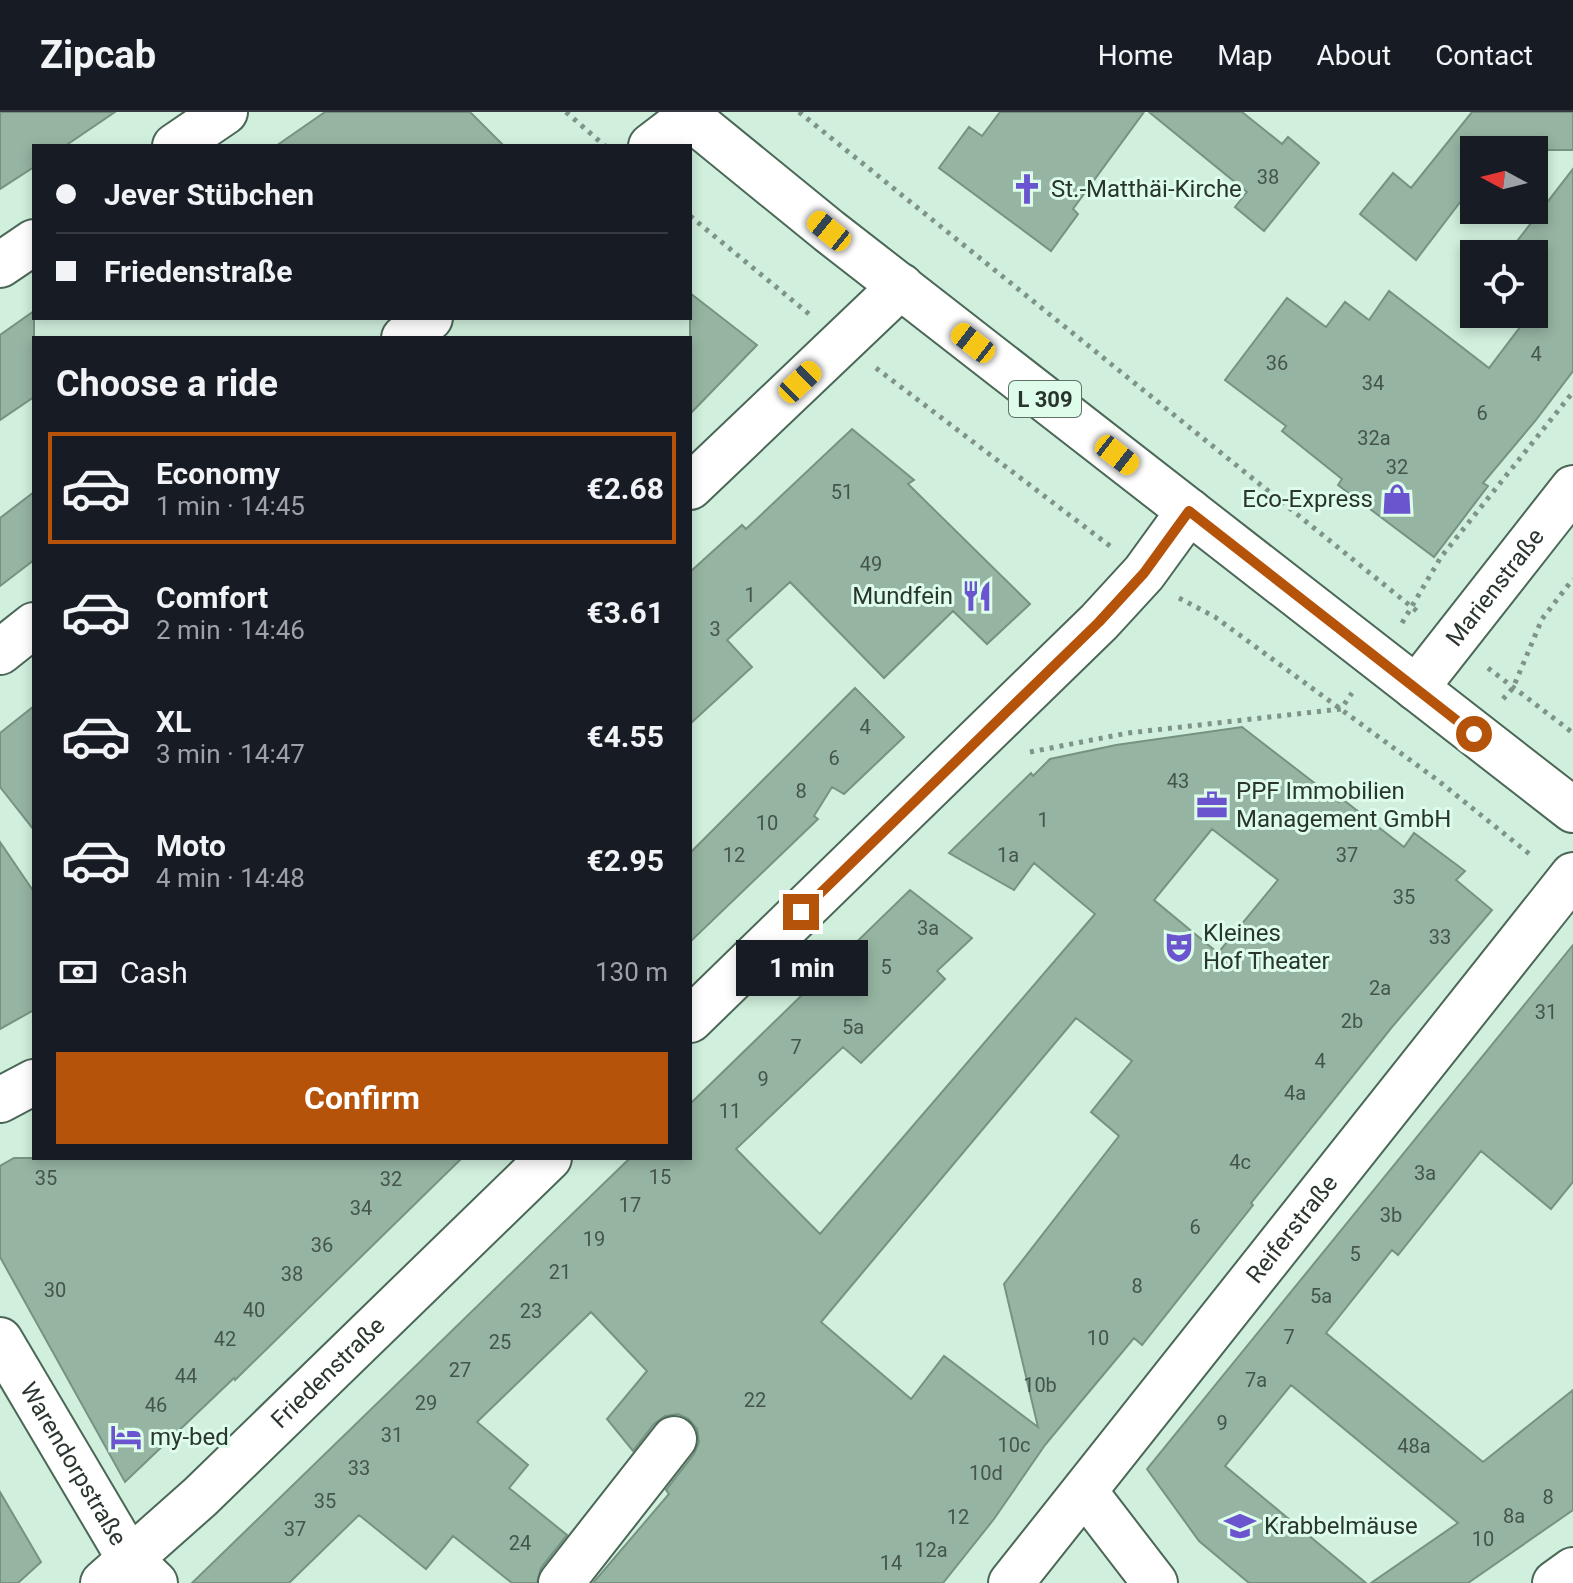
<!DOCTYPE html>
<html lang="en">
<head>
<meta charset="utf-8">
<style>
	body { margin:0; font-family:Roboto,sans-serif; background:#242831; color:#f1f3f6; height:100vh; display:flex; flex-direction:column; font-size:30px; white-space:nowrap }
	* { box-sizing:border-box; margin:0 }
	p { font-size:26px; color:#9ea1a6 }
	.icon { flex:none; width:44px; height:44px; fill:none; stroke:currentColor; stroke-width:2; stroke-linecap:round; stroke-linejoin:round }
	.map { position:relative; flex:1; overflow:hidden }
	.sheet { position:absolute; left:32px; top:224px; width:660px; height:824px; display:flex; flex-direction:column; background:#171b24; border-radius:0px; box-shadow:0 4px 12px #0003 }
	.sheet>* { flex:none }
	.guide { position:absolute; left:32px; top:32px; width:660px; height:176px; border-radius:0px; box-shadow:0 4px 12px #0003; display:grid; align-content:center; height:176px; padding:0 24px; background:#171b24 }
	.needle { width:52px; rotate:277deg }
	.controls { position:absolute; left:1460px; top:24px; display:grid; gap:16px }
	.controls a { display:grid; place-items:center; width:88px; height:88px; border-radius:0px; background:#171b24; box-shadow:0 4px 12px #0003; font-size:40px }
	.end { position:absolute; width:36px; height:36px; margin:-18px; border:10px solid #b45309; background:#fff; box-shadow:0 0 0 4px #fff }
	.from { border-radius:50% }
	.bubble { position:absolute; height:56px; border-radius:0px; background:#171b24; box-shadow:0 4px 12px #0003; font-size:26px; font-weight:700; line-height:56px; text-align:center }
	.car { position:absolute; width:24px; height:48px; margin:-24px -12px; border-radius:10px; box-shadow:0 0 6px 2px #0007; background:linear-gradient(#f5c518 24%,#345 0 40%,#f5c518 0 76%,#345 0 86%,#f5c518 0) }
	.guide b { display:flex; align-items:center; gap:28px; height:76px; font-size:30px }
	.guide b+b { border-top:2px solid #363941 }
	.guide i { width:20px; height:20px; background:#f1f3f6 }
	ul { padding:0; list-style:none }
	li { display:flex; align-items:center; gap:24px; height:112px; margin:0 16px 12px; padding:0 8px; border:4px solid transparent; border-radius:0px }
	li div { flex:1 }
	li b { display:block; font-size:30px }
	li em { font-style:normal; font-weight:700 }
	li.selected { border-color:#b45309 }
	li>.icon { width:72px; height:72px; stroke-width:1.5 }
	h2 { padding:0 24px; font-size:36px; line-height:96px }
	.pay { display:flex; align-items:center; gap:20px; height:88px; padding:0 24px; font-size:30px }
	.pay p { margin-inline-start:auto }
	.cta { display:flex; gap:16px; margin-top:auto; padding:16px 24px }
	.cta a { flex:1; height:92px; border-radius:0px; background:#b45309; color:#fff; font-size:32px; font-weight:700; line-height:92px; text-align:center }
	header { display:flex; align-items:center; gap:48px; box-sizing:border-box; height:112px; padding:0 40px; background:#171b24; border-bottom:2px solid #363941 }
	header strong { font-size:38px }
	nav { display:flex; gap:44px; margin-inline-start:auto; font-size:28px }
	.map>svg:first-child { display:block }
</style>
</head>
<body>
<header>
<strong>Zipcab</strong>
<nav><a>Home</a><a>Map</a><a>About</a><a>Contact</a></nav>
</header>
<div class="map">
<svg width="1573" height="1471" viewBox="0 0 1573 1471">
	<rect width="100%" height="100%" fill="#d0efdc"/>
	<!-- building -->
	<path fill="#96b4a2" stroke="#769381" stroke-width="2" fill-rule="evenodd" d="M0 0H115L65 34H34V55L0 77Z
		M325 0H470L504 34H276Z
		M1000 0H1144L1073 97 1078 102 1051 139 939 56 969 15 982 24Z
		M1149 0H1242L1282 32 1288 25 1319 51 1264 119 1235 95 1247 80Z
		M1472 0H1573V38H1474V72L1416 148 1360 102 1393 61 1411 76Z
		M1573 57V259L1536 308 1483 371 1488 374 1434 445 1338 373 1342 367 1282 319 1286 314 1225 268 1287 186 1326 215 1345 190 1369 208 1389 179 1489 256 1530 202H1534V142H1507Z
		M690 181 757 233 690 302Z
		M34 199V285L0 308V223Z
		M852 317 914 368 908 372 1030 492 987 532 953 499 884 566 790 470 727 528 752 555 690 612V460L742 413 746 417Z
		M34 380V448L0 474V406Z
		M855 576 904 625 844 682 832 675 814 704 818 707 690 830V741Z
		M34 594V718L0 675V621Z
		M1242 615 1339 690 1341 686 1404 735 1414 721 1465 759 1456 768 1492 798 1392 915 1251 1091 1253 1093 1142 1233 1134 1226 1078 1293 1045 1333 994 1407 943 1471H593L669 1382 666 1378 694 1342 699 1330 697 1317 689 1307 678 1302 665 1304 654 1312 633 1339 607 1307 647 1259 591 1200 477 1310 528 1353 509 1376 567 1423 541 1456 537 1471H512L453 1424 426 1457 359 1403 289 1471H192L630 1046H690V992L910 778 972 826 937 859 945 867 861 951 843 935 736 1037 820 1122 1095 802 1034 751 1014 778 949 741 1031 661 1033 664 1050 647 1116 633ZM1212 717 1278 768 1218 841 1154 788ZM1076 906 1132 949 1091 1000 1119 1024 1004 1172 1038 1315 944 1244 911 1287 821 1210Z
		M0 730 34 780V898L0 917Z
		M1573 833V1070L1551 1097 1481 1039 1398 1143 1392 1138 1326 1221 1483 1350 1573 1278V1398L1468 1471H1371L1458 1411 1291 1273 1225 1354 1366 1471H1249L1199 1429 1147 1357Z
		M14 1046H462L235 1268 234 1266 125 1370 0 1145V1054Z
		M0 1380 41 1450 18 1471H0Z"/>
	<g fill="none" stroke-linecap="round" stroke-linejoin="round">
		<defs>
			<g id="minor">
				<path d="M175 34 225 0"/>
				<path d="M651 34 689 5"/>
				<path d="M0 153 34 130"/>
				<path d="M404 226 430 206"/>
				<path d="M690 375 901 174"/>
				<path d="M0 540 34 513"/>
				<path d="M690 908 1099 510 1144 461 1189 399"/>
				<path d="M0 988 34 970"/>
				<path id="s1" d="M0 1228 129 1446 155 1471"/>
				<path d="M1085 1380 1155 1471"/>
				<path id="s2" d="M103 1471 200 1385 549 1046"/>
				<path d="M561 1471 674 1327"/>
				<path id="s3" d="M1011 1471 1573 763"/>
				<path d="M1555 1471 1573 1458"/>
			</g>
			<g id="major">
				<path d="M683 0 829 119 1573 698"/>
				<path id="s4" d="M1416 576 1573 376"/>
			</g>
		</defs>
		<!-- minor casing -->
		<use href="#minor" stroke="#4b6756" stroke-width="48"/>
		<!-- major casing -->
		<use href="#major" stroke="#4b6756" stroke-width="48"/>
		<!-- path -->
		<path stroke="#7f9487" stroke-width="5" stroke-dasharray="4 6" stroke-linecap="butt" d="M566 0 605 34
			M799 0 1418 500
			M690 104 809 202
			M876 256 1110 434
			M1179 486 1215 505 1436 667 1532 744
			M1402 511 1441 445 1573 280
			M1488 556 1573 621
			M1503 587 1513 576 1542 507 1573 467
			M1030 640 1128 621 1341 597 1352 581"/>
		<!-- minor -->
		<use href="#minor" stroke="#fff" stroke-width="44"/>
		<!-- major -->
		<use href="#major" stroke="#fff" stroke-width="44"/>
	</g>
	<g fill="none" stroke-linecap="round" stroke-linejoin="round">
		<!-- route -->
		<path stroke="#b45309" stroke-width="10" d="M801 800 1099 510 1144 461 1189 399 1474 622"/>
	</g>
	<!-- icons -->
	<defs>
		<symbol id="church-bare" viewBox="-9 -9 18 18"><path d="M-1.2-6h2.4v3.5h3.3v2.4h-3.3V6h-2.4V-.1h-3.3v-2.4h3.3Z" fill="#6b55cf" stroke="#ddfce9" stroke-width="2.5" paint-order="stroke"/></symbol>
		<symbol id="shop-bare" viewBox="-9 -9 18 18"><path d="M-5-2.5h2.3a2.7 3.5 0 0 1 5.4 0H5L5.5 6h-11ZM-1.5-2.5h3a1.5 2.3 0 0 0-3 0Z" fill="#6b55cf" stroke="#ddfce9" stroke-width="2.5" paint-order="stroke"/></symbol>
		<symbol id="restaurant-bare" viewBox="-9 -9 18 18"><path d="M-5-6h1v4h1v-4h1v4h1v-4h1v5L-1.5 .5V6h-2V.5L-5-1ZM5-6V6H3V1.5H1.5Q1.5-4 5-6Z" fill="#6b55cf" stroke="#ddfce9" stroke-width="2.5" paint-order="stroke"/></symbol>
		<symbol id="office-bare" viewBox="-9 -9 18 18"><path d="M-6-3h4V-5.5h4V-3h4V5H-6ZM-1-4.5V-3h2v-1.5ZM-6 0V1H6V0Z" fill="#6b55cf" stroke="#ddfce9" stroke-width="2.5" paint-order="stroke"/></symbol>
		<symbol id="theatre-bare" viewBox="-9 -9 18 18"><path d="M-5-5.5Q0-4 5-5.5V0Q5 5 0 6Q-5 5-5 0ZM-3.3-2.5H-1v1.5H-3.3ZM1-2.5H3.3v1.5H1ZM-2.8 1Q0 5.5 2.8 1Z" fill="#6b55cf" stroke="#ddfce9" stroke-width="2.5" paint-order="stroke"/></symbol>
		<symbol id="hotel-bare" viewBox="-9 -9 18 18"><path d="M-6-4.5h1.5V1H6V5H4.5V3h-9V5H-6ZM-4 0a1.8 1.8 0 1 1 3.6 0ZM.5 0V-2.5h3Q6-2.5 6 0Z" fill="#6b55cf" stroke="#ddfce9" stroke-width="2.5" paint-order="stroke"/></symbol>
		<symbol id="school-bare" viewBox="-9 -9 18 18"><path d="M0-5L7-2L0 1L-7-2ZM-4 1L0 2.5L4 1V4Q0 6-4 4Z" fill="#6b55cf" stroke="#ddfce9" stroke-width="2.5" paint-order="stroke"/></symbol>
	</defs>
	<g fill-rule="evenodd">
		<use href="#church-bare" x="1005" y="55" width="44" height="44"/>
		<use href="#shop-bare" x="1375" y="365" width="44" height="44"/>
		<use href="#restaurant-bare" x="955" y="462" width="44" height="44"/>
		<use href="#office-bare" x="1190" y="671" width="44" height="44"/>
		<use href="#theatre-bare" x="1157" y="813" width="44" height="44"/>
		<use href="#hotel-bare" x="104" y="1303" width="44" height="44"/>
		<use href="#school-bare" x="1218" y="1392" width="44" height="44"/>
	</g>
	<g text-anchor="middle" stroke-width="6" stroke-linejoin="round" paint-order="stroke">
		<!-- number labels -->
		<g font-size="20" fill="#44554a">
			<text x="1268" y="72">38</text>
			<text x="1536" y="249">4</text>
			<text x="1277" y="258">36</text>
			<text x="1373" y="278">34</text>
			<text x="1482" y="308">6</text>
			<text x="1374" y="333">32a</text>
			<text x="1397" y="362">32</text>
			<text x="842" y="387">51</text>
			<text x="871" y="459">49</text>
			<text x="750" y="490">1</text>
			<text x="715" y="524">3</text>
			<text x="865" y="622">4</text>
			<text x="834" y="653">6</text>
			<text x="1178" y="676">43</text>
			<text x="801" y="686">8</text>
			<text x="1043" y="715">1</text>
			<text x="767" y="718">10</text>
			<text x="734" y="750">12</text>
			<text x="1008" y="750">1a</text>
			<text x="1347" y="750">37</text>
			<text x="1404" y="792">35</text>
			<text x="928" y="823">3a</text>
			<text x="1440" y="832">33</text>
			<text x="886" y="862">5</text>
			<text x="1380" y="883">2a</text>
			<text x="1546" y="907">31</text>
			<text x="1352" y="916">2b</text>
			<text x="853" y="922">5a</text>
			<text x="796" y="942">7</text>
			<text x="1320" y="956">4</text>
			<text x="763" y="974">9</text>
			<text x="1295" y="988">4a</text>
			<text x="730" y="1006">11</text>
			<text x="1240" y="1057">4c</text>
			<text x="1425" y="1068">3a</text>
			<text x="660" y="1072">15</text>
			<text x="46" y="1073">35</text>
			<text x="391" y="1074">32</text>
			<text x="630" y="1100">17</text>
			<text x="361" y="1103">34</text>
			<text x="1391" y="1110">3b</text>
			<text x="1195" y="1122">6</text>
			<text x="594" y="1134">19</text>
			<text x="322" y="1140">36</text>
			<text x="1355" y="1149">5</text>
			<text x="560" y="1167">21</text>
			<text x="292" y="1169">38</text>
			<text x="1137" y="1181">8</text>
			<text x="55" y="1185">30</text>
			<text x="1321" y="1191">5a</text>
			<text x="254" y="1205">40</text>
			<text x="531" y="1206">23</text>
			<text x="1289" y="1232">7</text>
			<text x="1098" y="1233">10</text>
			<text x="225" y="1234">42</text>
			<text x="500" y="1237">25</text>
			<text x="460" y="1265">27</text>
			<text x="186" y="1271">44</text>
			<text x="1256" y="1275">7a</text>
			<text x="1040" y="1280">10b</text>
			<text x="755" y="1295">22</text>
			<text x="426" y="1298">29</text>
			<text x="156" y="1300">46</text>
			<text x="1222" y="1318">9</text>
			<text x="392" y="1330">31</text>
			<text x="1014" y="1340">10c</text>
			<text x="1414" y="1341">48a</text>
			<text x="359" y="1363">33</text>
			<text x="986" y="1368">10d</text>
			<text x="1548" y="1392">8</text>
			<text x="325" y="1396">35</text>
			<text x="1514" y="1411">8a</text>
			<text x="958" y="1412">12</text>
			<text x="295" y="1424">37</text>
			<text x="1483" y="1434">10</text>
			<text x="520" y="1438">24</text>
			<text x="931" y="1445">12a</text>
			<text x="891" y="1458">14</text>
		</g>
		<!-- shield labels -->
		<rect fill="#ddfce9" stroke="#5f7165" stroke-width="2" x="1009" y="269" width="72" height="36" rx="6"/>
		<g font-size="22" font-weight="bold" fill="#29352d">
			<text x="1045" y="295">L 309</text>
		</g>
		<!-- poi labels -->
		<g font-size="24" fill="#29352d" stroke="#ddfce9" text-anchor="start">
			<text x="1051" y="85">St.-Matthäi-Kirche</text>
			<text x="1373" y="395" text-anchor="end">Eco-Express</text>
			<text x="953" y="492" text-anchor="end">Mundfein</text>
			<text x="1236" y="687">PPF Immobilien<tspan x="1236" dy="28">Management GmbH</tspan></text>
			<text x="1203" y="829">Kleines<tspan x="1203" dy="28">Hof Theater</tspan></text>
			<text x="150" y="1333">my-bed</text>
			<text x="1264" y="1422">Krabbelmäuse</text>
		</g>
		<!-- street labels -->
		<g font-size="24" fill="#29352d" stroke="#ddfce9">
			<text dy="8" stroke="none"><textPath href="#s4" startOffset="128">Marienstraße</textPath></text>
			<text dy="8" stroke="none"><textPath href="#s3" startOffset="452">Reiferstraße</textPath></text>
			<text dy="8" stroke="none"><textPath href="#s2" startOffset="308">Friedenstraße</textPath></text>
			<text dy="8" stroke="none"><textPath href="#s1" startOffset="144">Warendorpstraße</textPath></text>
		</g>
	</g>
</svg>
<div class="controls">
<a><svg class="needle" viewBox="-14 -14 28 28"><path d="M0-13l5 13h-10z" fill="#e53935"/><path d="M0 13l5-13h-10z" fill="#9ea1a6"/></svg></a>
<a><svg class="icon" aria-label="locate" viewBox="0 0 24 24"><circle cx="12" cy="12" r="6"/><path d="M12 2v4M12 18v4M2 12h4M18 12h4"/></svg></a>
</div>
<i class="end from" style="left:1474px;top:622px"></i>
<i class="end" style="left:801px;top:800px"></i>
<div class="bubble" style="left:736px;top:828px;width:132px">1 min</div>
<i class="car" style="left:829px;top:119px;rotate:309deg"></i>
<i class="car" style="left:973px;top:231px;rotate:308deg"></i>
<i class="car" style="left:800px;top:270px;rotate:46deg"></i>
<i class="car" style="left:1117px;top:343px;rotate:128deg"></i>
<div class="guide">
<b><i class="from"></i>Jever Stübchen</b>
<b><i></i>Friedenstraße</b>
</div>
<section class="sheet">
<h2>Choose a ride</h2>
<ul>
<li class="selected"><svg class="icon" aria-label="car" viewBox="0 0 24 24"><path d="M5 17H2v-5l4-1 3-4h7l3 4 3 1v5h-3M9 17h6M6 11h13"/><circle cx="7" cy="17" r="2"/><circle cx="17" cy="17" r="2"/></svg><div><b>Economy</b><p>1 min · 14:45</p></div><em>€2.68</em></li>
<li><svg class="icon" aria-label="car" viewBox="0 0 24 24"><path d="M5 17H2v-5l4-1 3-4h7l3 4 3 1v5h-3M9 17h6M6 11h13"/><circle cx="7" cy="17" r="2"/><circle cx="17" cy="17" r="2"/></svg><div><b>Comfort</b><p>2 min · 14:46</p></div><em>€3.61</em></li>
<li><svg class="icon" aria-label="car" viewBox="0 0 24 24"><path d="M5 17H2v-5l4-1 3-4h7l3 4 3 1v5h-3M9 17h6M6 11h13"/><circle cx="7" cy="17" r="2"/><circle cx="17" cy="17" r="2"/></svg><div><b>XL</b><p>3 min · 14:47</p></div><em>€4.55</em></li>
<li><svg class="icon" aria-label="car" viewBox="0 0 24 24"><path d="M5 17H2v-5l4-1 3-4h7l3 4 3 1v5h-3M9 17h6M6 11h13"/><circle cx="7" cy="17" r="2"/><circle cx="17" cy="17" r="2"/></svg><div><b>Moto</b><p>4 min · 14:48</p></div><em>€2.95</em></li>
</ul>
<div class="pay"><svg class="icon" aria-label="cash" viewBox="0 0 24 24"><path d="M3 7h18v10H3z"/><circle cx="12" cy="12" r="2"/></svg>Cash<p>130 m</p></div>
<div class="cta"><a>Confirm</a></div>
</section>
</div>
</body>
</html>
